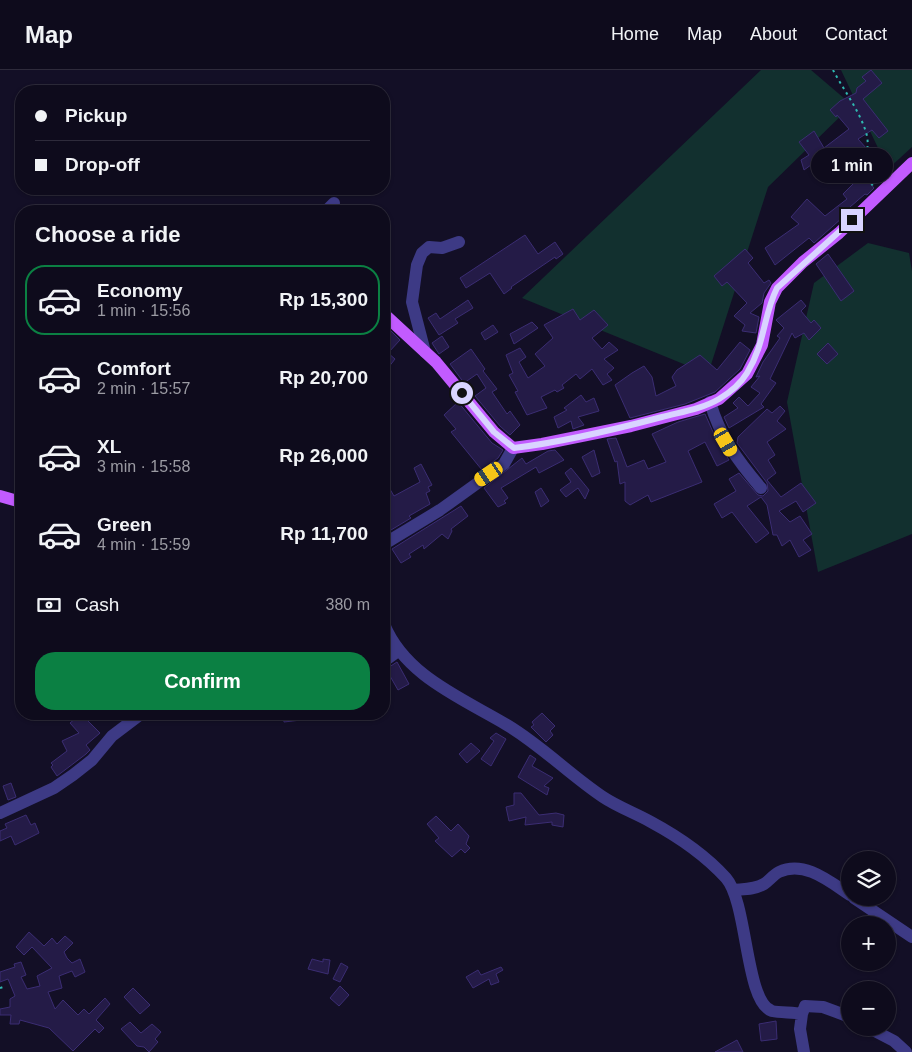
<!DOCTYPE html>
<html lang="en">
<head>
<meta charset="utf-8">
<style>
	body { margin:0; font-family:Helvetica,sans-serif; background:#1c1929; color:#f1f3f6; height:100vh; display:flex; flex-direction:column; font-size:19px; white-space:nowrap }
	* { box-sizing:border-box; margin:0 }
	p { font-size:16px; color:#9b9ba3 }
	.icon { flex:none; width:28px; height:28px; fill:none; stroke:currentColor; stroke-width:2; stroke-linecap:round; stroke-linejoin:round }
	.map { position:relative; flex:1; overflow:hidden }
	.sheet { position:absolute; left:15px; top:135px; width:375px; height:515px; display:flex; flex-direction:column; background:#0e0b1c; border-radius:20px; box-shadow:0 1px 4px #0004,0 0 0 1px #2e2b3b }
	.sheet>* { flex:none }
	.top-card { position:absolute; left:15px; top:15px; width:375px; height:110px; border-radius:20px; box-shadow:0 1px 4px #0004,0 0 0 1px #2e2b3b; display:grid; align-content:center; height:110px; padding:0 20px; background:#0e0b1c }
	.fabs { position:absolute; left:841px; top:781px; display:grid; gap:10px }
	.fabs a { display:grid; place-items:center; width:55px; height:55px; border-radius:50%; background:#0e0b1c; box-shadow:0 1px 4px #0004,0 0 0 1px #2e2b3b; font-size:25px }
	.end { position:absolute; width:22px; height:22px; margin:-11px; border:6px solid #d9d4ff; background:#111; box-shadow:0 0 0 2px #111 }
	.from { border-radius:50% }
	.bubble { position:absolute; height:35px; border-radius:18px; background:#0e0b1c; box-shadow:0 1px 4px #0004,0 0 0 1px #2e2b3b; font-size:16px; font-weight:600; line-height:35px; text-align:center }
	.car { position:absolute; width:15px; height:30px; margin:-15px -8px; border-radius:6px; box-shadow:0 0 4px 1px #0007; background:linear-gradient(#f5c518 24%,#345 0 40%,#f5c518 0 76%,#345 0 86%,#f5c518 0) }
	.top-card b { display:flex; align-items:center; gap:18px; height:48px; font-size:19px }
	.top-card b+b { border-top:1px solid #2e2b3b }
	.top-card i { width:12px; height:12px; background:#f1f3f6 }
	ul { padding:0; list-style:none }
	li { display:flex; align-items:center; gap:15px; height:70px; margin:0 10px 8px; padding:0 10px; border:2px solid transparent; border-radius:20px }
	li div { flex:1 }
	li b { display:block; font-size:19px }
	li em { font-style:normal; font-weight:600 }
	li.on { border-color:#0b8043 }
	li>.icon { width:45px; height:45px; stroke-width:1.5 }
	h2 { padding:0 20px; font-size:22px; line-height:60px }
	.pay { display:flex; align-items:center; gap:12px; height:55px; padding:0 20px; font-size:19px }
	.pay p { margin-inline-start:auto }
	.primary-button { display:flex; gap:10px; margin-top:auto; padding:10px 20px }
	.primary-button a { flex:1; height:58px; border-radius:20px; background:#0b8043; color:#fff; font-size:20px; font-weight:600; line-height:58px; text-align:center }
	header { display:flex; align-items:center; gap:30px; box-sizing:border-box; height:70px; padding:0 25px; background:#0e0b1c; border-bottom:1px solid #2e2b3b }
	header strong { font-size:24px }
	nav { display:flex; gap:28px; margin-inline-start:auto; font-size:18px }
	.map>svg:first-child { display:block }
</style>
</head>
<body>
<header>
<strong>Map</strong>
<nav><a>Home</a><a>Map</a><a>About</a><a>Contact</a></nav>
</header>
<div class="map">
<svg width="912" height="982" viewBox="0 0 912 982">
	<rect width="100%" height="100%" fill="#130f26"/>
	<!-- green -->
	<path fill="#12302f" d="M761 0H811L852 35 768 117 708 304 522 228Z
		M841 0H912V77L888 99Z
		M868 173 909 183 912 201V464L818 502 787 332 814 213Z"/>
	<!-- building -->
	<path fill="#241b47" stroke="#3b2d73" d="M871 0 882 13 863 29 888 61 879 68 872 60 858 69 867 79 851 90 874 118 867 125 865 124 850 137 852 139 814 173 809 168 775 195 765 178 799 154 791 147 807 129 825 146 847 129 843 124 855 112 853 109 841 97 826 109 815 92 804 100 801 90 809 85 799 72 814 61 824 78 849 59 837 45 836 47 830 40 840 31 856 23 857 18 866 11 862 7Z
		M525 165 538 184 555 172 563 184 556 189 555 187 511 217 512 218 504 224 490 203 466 218 460 208Z
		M745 179 753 188 748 193 764 213 769 210 771 213 764 223 762 233 750 243 759 247 756 263 742 261 745 255 734 246 747 233 727 212 722 216 714 206Z
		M828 184 854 221 841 231 816 194Z
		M468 230 473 238 455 249 458 253 439 265 428 248 436 243 440 249Z
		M801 230 806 236 801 241 811 253 814 250 821 258 809 270 804 263 795 268 792 263 770 309 776 313 761 334 764 337 729 358 724 347 738 338 733 333 739 327 748 336 760 323 751 317 760 306 756 307 763 292 780 268 777 266 784 258 776 250Z
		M573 239 580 250 594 240 608 255 592 268 602 279 609 272 618 280 604 289 614 298 607 304 612 310 603 315 592 299 580 309 576 304 562 315 564 318 557 322 555 320 541 327 547 338 527 345 515 322 518 321 509 305 513 303 506 285 520 278 526 287 519 292 528 308 545 296 535 284 553 268 544 255Z
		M532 252 538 258 514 274 510 264Z
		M493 255 498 262 485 270 481 263Z
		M390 260 400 270 388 283 395 289 388 298 384 294V267Z
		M442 266 449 277 439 284 432 273Z
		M740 272 750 280 740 299 715 322 685 334 630 348 615 315 632 303 644 296 652 307 656 326 676 316 672 307 677 300 700 285 717 300Z
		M828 273 838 284 827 294 817 284Z
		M471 279 485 299 483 301 497 319 492 322 507 344 510 341 520 355 510 365 500 356 475 326 486 318 477 304 464 313 450 294Z
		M581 325 586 332 594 328 599 341 578 347 584 355 573 359 571 351 558 358 554 347 567 340 564 338Z
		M458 332 492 373 503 380 498 388 482 400 451 362 456 359 444 345Z
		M780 336 785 341 777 351 786 359 767 372 775 385 768 390 776 403 767 410 781 427 801 413 816 433 803 442 796 431 779 441 790 452 800 446 812 464 803 470 811 480 799 487 790 470 782 476 777 465H773L767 435 761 427 747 436 769 463 756 473 732 442 722 448 714 434 736 421 729 409 739 403 758 425 763 426 768 421 767 413 737 373 738 367 767 339 772 343Z
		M705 344 717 371 729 390 717 396 705 372 688 381 702 412 651 432 648 425 630 435 625 431V412L620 414 617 391 615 392 607 369 616 368 627 397 644 390 648 399 666 392 652 364 678 352Z
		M555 380 564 390 539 403 536 397 501 418 508 428 504 431 506 433 498 437 484 418 522 388 526 394 548 381Z
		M594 380 600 403 592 407 582 387Z
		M421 394 432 415 428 417 430 421 426 423 430 434 409 446 411 448 391 460 388 456 384 459V409L394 426 420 412 414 398Z
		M571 398 589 420 585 429 578 418 566 427 560 420 571 412 565 403Z
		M541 418 549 431 541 437 535 422Z
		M461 436 468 446 451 459 452 461 448 469 442 464 424 479 423 475 409 484 411 487 401 493 392 479Z
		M397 592 409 614 398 620 386 599Z
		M542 643 555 656 550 661 553 665 546 672 531 657 534 655 532 652Z
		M81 644 100 663 86 675 90 680 86 684 57 706 51 697 53 695 51 693 67 681 62 671 79 663 70 653Z
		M283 644H300L301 650 284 652Z
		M496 663 506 669 491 696 481 689 494 671 490 668Z
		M471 673 480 681 467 693 459 684Z
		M530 685 536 689 532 696 553 708 544 716 549 718 547 725 518 707Z
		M11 713 16 727 8 730 3 716Z
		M514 723H521L539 745 556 743 564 745 563 757 552 755V752L525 755 526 747 509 751 506 737 514 735Z
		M26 745 31 755 35 753 39 763 15 775 11 766 0 771V761L7 758 5 754Z
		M436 746 451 761 458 754 469 766 466 774 470 778 465 783 461 779 452 787 435 771 439 768 427 754Z
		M29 862 44 876 52 868 57 874 65 866 73 873 64 882 67 888 72 893 80 889 85 902 75 907 72 901 59 906 62 918 48 922 55 939 63 930 78 945 84 939 89 944 105 928 110 934 96 950 104 958 99 963 95 959 73 981 49 958 20 950 19 954H10L11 945H0V939L10 937V929L15 926 8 909 0 912V902L15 897 14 894 21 892 26 905 21 907 27 919 40 916 37 906 52 898 32 877 24 885 16 877Z
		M312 889 323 892V889L330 890 328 904 308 899Z
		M341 893 348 897 340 912 333 909Z
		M501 897 503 900 496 904 499 912 491 915 489 909 473 918 466 907 478 900 481 905Z
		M340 916 349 925 339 936 330 928Z
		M133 918 150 935 140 944 124 927Z
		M776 951 777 969 761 971 759 954Z
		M130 952 141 963 152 954 161 962 155 969 158 972 149 982 144 977 137 976 121 959Z
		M737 970 743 982H715Z"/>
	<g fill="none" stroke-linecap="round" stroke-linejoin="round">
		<!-- path -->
		<path stroke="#2fb8b0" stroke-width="2" stroke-dasharray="2.5 4" stroke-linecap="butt" d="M833 0C843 19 859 40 866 62 873 87 855 89 873 116
			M0 918 6 916"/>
		<!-- minor -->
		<path stroke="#3d3a85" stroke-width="12" d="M326 141 334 133
			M425 282 412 232 417 195 422 183 429 177 442 178 459 172
			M710 332C720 367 738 391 761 418
			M384 474 440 440 504 394 513 378
			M384 554C405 606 462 628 507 655 542 676 570 705 603 727 618 737 635 743 651 752 677 766 706 786 726 808 748 833 745 932 772 941 781 943 793 942 802 944L805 936 823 937 850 947
			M384 591 398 581
			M0 743 54 718 73 705 92 690 112 666 141 644
			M733 820C743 819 754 820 764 814 769 811 773 805 779 802 804 790 829 811 850 825
			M854 828 912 867
			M802 944 800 959 804 982
			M869 958 894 971 906 982"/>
		<!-- major -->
		<path stroke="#c25bff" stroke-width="12" d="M384 244 436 292 494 362 513 378 542 374 631 356 696 339 719 329 747 304 762 275 770 232 777 218 803 192 839 163 912 93
			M0 426 21 432"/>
	</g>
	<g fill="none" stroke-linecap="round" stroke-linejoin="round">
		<!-- route -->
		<path stroke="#d9d4ff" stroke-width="6" d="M462 323 494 362 514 378C564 372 613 360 662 347 681 342 702 339 719 329 729 323 741 313 747 303 765 274 763 246 777 218L852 150"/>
	</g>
</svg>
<div class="fabs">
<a><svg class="icon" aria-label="layers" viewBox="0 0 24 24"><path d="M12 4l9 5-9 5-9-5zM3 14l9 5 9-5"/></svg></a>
<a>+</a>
<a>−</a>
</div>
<i class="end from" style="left:462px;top:323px"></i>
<i class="end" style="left:852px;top:150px"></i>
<div class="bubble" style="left:811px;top:78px;width:82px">1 min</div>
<i class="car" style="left:726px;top:372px;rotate:150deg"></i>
<i class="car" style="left:489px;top:404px;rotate:236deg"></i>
<div class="top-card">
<b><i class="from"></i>Pickup</b>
<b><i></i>Drop-off</b>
</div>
<section class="sheet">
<h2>Choose a ride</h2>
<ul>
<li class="on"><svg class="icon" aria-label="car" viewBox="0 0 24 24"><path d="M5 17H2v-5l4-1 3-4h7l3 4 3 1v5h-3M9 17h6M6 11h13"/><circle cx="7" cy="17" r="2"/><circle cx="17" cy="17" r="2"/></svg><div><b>Economy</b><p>1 min · 15:56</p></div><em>Rp 15,300</em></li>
<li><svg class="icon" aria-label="car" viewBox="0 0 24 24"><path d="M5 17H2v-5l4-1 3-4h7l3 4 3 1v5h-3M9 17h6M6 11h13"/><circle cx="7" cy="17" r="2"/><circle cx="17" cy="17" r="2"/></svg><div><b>Comfort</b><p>2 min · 15:57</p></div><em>Rp 20,700</em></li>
<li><svg class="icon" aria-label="car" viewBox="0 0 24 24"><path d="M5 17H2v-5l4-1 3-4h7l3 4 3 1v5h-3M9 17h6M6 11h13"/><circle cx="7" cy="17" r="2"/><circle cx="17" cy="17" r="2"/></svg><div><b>XL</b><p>3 min · 15:58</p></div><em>Rp 26,000</em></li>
<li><svg class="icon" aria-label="car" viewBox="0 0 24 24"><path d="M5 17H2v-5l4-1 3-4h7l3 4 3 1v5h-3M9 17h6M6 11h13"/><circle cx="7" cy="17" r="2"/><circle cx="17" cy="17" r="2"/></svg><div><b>Green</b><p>4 min · 15:59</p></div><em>Rp 11,700</em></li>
</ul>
<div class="pay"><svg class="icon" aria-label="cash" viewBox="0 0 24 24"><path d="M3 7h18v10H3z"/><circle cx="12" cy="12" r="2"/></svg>Cash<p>380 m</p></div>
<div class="primary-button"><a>Confirm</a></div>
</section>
</div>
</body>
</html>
